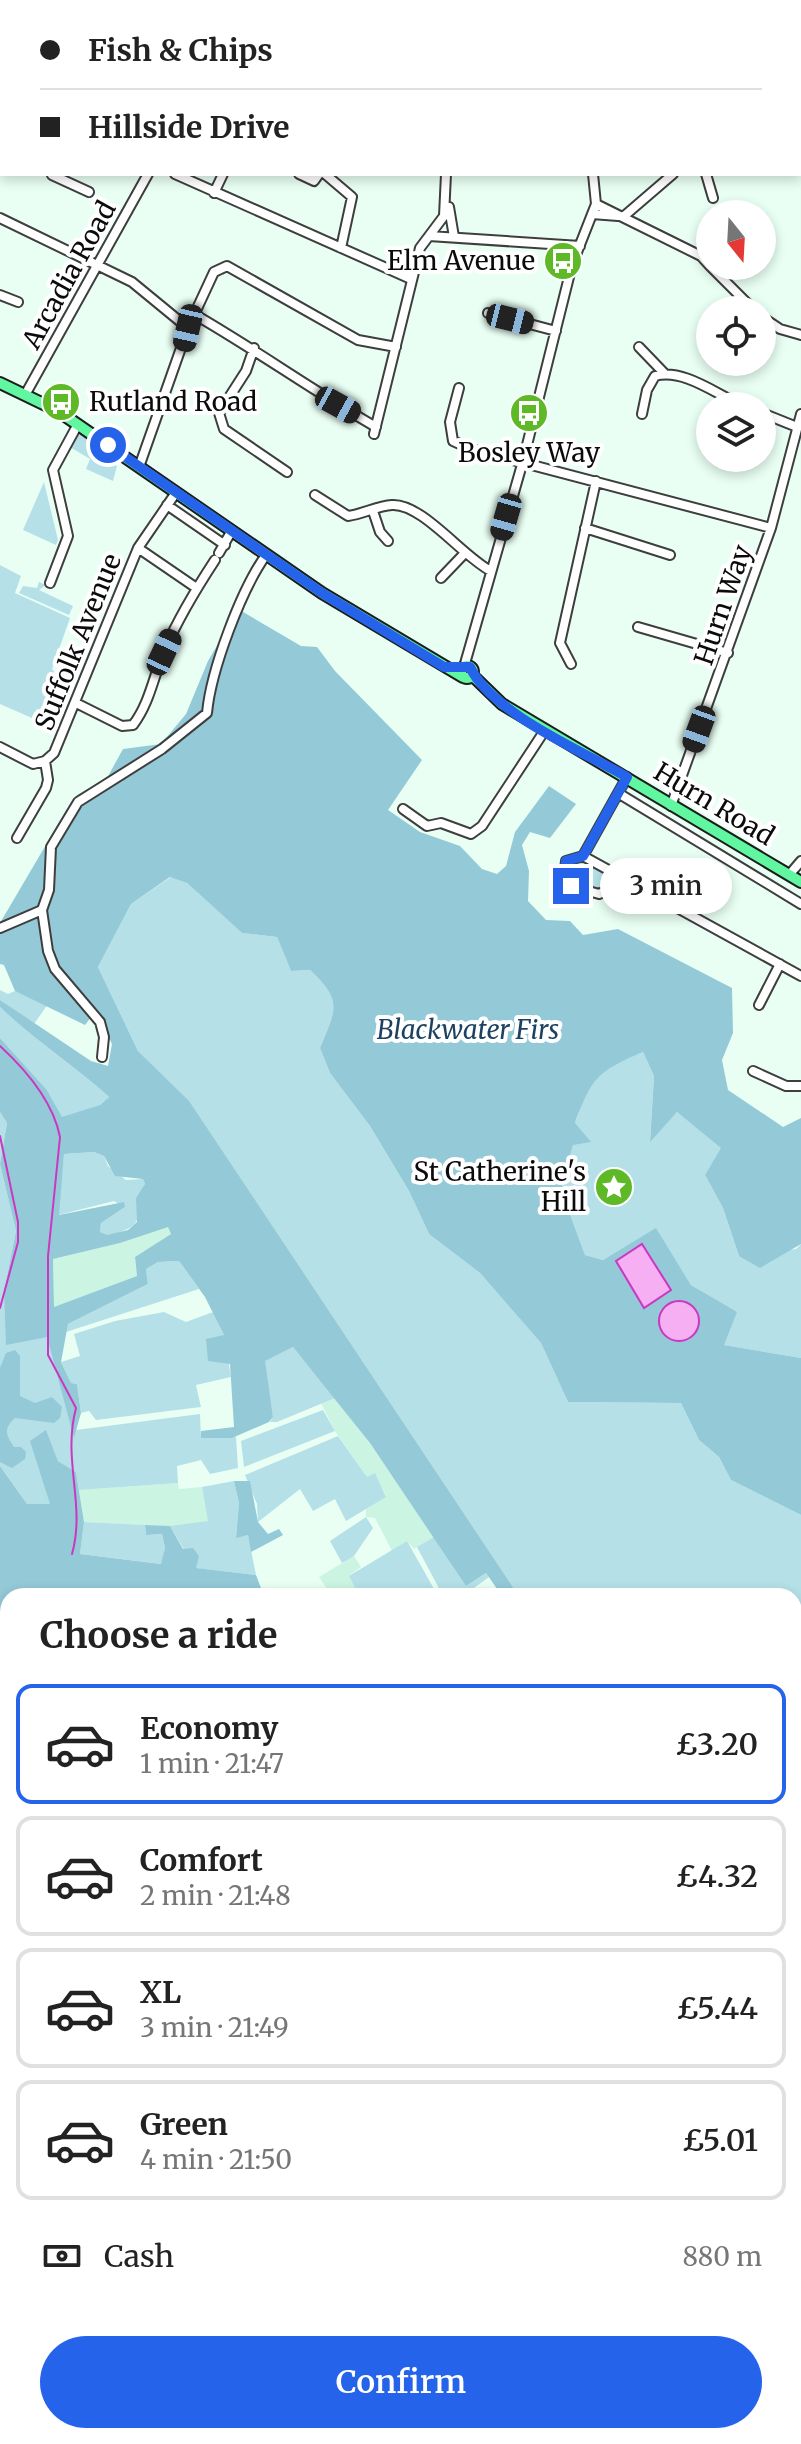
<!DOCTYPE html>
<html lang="en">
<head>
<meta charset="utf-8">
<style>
	body { margin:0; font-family:Merriweather,serif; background:#f6f6f6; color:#222; height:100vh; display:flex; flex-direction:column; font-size:30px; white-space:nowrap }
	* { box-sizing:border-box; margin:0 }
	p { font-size:26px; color:#767676 }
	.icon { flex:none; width:44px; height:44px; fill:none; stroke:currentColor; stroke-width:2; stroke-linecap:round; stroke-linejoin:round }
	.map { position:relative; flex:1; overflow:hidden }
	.panel { position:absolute; left:0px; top:1588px; width:802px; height:856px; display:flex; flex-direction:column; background:#fff; border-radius:24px 24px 0 0; box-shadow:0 4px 12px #0003 }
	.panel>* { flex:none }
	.banner { position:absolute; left:0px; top:0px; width:802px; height:176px; box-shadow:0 4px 12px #0003; display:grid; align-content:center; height:176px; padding:0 40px; background:#fff }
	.needle { width:52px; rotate:162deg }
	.fabs { position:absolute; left:696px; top:200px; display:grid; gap:16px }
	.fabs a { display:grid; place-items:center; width:80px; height:80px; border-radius:50%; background:#fff; box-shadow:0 4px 12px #0003; font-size:40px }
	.end { position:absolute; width:36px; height:36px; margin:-18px; border:10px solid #2563eb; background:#fff; box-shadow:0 0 0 4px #fff }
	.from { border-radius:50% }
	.bubble { position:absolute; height:56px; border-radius:28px; background:#fff; box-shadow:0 4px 12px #0003; font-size:26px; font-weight:600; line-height:56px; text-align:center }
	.car { position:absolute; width:24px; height:48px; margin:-24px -12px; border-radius:10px; box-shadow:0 0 6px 2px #0007; background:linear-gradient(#222 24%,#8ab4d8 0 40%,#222 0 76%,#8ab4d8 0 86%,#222 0) }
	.banner b { display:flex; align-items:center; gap:28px; height:76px; font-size:30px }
	.banner b+b { border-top:2px solid #e0e0e0 }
	.banner i { width:20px; height:20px; background:#222 }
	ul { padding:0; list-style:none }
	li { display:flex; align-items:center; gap:24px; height:120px; margin:0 16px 12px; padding:0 24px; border:4px solid #e0e0e0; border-radius:16px }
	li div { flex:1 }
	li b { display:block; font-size:30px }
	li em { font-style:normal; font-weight:600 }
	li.current { border-color:#2563eb }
	li>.icon { width:72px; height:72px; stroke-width:1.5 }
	h2 { padding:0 40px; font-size:36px; line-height:96px }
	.pay { display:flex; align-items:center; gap:20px; height:88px; padding:0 40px; font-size:30px }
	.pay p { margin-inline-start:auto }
	.action { display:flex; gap:16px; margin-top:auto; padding:16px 40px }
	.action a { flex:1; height:92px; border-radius:48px; background:#2563eb; color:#fff; font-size:32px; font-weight:600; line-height:92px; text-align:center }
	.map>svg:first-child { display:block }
</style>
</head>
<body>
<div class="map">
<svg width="801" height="2444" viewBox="0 0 801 2444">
	<rect width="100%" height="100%" fill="#e9fff4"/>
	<!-- farmland -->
	<path fill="#cbf4e3" d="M168 1226 171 1234 135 1257 137 1276 54 1308 53 1259 120 1243Z
		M335 1398 370 1443 434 1537 414 1549 407 1541 392 1551 375 1518 366 1517V1509L386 1496 375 1474 367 1477 335 1431 321 1403Z
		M178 1483 179 1489 202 1487 209 1521 183 1527 84 1522 79 1490Z
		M354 1556 361 1567 349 1576 358 1594 332 1596 319 1577Z"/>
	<!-- green -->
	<path fill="#b5e0e8" d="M76 435H83L117 466 113 481 86 469 90 459 70 447Z
		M44 482 58 540 56 545 23 530Z
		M0 565 21 576 15 593 70 618 52 669 54 671 41 722 0 704Z
		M39 582 46 585 39 590 73 606 69 615 19 593 23 586 37 588Z
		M582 859 612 877 606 889 599 892 572 884 566 877 567 863Z
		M171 877 187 883 242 933 277 937 291 971 310 970C343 1001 336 1009 320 1048L330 1073 370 1126 409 1191 429 1234 480 1273 541 1343 568 1402 681 1403 699 1440 719 1457 731 1480 801 1515V1884L794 1877V1596H518L189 1102 138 1051 98 967 131 904Z
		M0 990 8 994 15 991 48 1004 34 1024 0 1000Z
		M0 1007C34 1040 74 1065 109 1097L100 1105 62 1118 47 1090 0 1038Z
		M643 1052 654 1076 650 1140 677 1112 722 1148 705 1175 723 1208 739 1256 796 1249 801 1244V1358L723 1345 736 1312 691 1285 656 1229 603 1260 585 1255 561 1190 573 1145 575 1123 586 1092 606 1067Z
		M0 1112 7 1123 0 1164 16 1231 4 1291 47 1336 74 1435 76 1430 200 1414 201 1438 236 1437 238 1468 210 1474 201 1460 177 1466 178 1483 79 1490 76 1472 58 1461 46 1431 50 1504H27L0 1466Z
		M94 1152 104 1156 108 1166 126 1180 143 1179 145 1184C130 1217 153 1224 107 1236L100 1232 101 1223 125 1207 114 1201 58 1215 64 1154Z
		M179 1261 199 1289 66 1332 68 1324 148 1284 146 1269 158 1262Z
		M164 1312 186 1322 213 1312 224 1335 231 1377 196 1385 201 1407 96 1420 89 1411 81 1413 77 1384 71 1383 61 1362 80 1356 74 1334 115 1321Z
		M293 1347 335 1398 277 1422H270L273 1417 264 1361Z
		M323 1410 335 1431 244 1467 241 1441Z
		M338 1436 367 1477 375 1473 386 1497 346 1521 335 1499 313 1511 300 1489 258 1522 257 1504 245 1475Z
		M234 1481 239 1503 236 1537 248 1535 256 1575 195 1568 170 1526 208 1521 202 1487Z
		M366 1517 373 1528 354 1556 342 1563 330 1541Z
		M84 1522 145 1525 146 1535 162 1534 165 1548 162 1564 80 1554Z
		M434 1537 466 1586 486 1573 489 1577 463 1596H443L417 1547Z
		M407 1541 438 1596H359L349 1576Z
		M0 1629 8 1632V2200L0 2197Z
		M794 1903 801 1910V2444H138L146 2436H794Z"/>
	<!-- forest -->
	<path fill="#94c9d8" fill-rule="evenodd" d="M238 609 301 646 317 647 335 671 422 760 388 810 420 832 460 846 482 869 497 874 506 866 515 832 549 786 576 804 550 838 530 832 522 845 529 871 528 901 546 920 570 921 583 935 618 929 732 988 733 1033 722 1060 728 1090 783 1127 801 1118V1244L760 1268 739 1256 723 1208 705 1175 721 1148 677 1112 650 1142 654 1076 643 1052C598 1071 592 1077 575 1123L591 1142 573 1145 561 1190 585 1255 603 1260 656 1228 691 1285 737 1312 724 1345 801 1358V1515L731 1480 719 1457 699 1440 681 1403 568 1402 541 1343 480 1273 429 1234 409 1191 370 1126 330 1073 320 1048C336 1009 343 1001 310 970L291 971 277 937 242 933 187 883 170 877 131 904 98 967 138 1051 189 1101 514 1589 502 1596 486 1573 466 1586 370 1443 293 1347 265 1361 273 1417 269 1422 232 1438H201V1431L234 1427 230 1364 208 1361 206 1339 224 1335 205 1297 179 1261 158 1262 146 1269 148 1284 68 1324 61 1362 71 1383 77 1384 81 1413 74 1438 47 1337 6 1345 4 1291 16 1231 0 1164 7 1123 0 1112V1038L47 1090 62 1117 100 1105 109 1097C74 1065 34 1040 0 1007V1000L91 1061 108 1066 112 1044 96 1011 85 1025 15 991 4 965 0 964V923L67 809 77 795 107 778 123 749 161 744 186 714 208 661ZM94 1152 104 1156 115 1176 143 1179 145 1184 136 1198 137 1222 128 1230 107 1235 100 1232 101 1223 125 1207 124 1202 59 1215 64 1154ZM168 1227 171 1234 135 1257 137 1276 54 1307 53 1259 120 1243Z
		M15 1350 20 1356V1396L35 1403 52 1397 62 1407 60 1418 54 1423 15 1418C3 1429 6 1435 14 1447H21L26 1452 25 1459 12 1468 0 1462V1368L6 1353Z
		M46 1430 58 1461 76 1472 84 1522 80 1554 161 1564 165 1548 162 1534 146 1535 145 1525 170 1526 183 1549 193 1548 199 1556 196 1568 256 1575 264 1596H8V1632L0 1629V1466L27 1504H50L30 1441Z
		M234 1481H250L258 1522 268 1534 279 1529 283 1535 251 1552 248 1535 236 1538 239 1503Z
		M0 2197 8 2201V2436H146L138 2444H0Z"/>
	<!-- water -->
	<path fill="#f5aff2" stroke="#cb37c1" stroke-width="2" d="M642 1244 671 1290 644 1308 616 1261Z
		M659 1321a20 20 0 1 1 40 0a20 20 0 1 1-40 0Z"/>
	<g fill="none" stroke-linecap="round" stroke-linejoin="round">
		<!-- stream -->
		<path stroke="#cb37c1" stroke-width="2" d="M0 1046C26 1070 53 1101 60 1137L48 1256V1355L76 1408C62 1461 86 1504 72 1554
			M0 1136 18 1222V1242L0 1308
			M0 1863C7 1886 0 1911 8 1933
			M794 2396 801 2406
			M794 2413 801 2408
			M662 2436 664 2444
			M751 2444 762 2436"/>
		<defs>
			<path id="minor" d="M436 0 437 2
				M582 0 583 2
				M711 2V0
				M0 90 2 91
				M800 144H801
				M0 145H2
				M175 174 411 279
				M299 174 314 181 319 174
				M325 174 352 197 341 248
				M706 174 713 198
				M52 175 89 192
				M214 193 223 174
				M596 204 701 256 710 266
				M449 207 454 237
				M592 214 618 216
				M623 217 673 174
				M0 218 132 282 188 328 139 467
				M429 236 580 246
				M710 266 754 310
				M0 295 18 302
				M192 313C255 349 313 391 376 427
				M488 313 556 331
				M762 317 780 329 801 335
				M188 328 214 272 227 266 358 340 396 347
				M639 347 665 374
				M254 348 246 371 219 413 224 429 287 472
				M459 388 450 422 453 441 471 449 771 528
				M25 395 148 174
				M762 413 797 427
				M642 414 647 390 655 376C685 368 718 396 744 406
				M374 434 420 248 444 216 446 174
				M315 495 348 516C363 514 377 506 392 505 422 503 463 557 491 571
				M167 505 225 545
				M373 511 380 532 388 541
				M585 528 670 555
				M138 548 195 587
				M219 553 231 532
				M441 578 464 554
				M50 583 68 536 53 470 78 424
				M638 627 728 653
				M571 664 560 643 596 481
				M464 667 523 461 572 265 596 204 593 174
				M76 703 122 726 133 725C150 703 154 674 165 649 179 617 196 589 215 560
				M0 747 33 764 45 761 54 753 138 548 175 494
				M627 777 583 856 801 976
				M618 793 801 904
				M671 806 771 528 801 414
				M403 809 427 826 441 823 471 834 482 826 545 730
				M17 838 46 788 48 780 45 761
				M583 856 566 861 564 878 571 886 599 894 608 890 616 877
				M789 875 801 861
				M0 928 42 910
				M759 1005 780 964
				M102 1057 104 1037 100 1022 55 969 48 951 42 910 49 890 51 847 78 802 162 749 207 713C211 670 241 590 266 555
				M753 1071 786 1086H801"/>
			<path id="major" d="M0 383 58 411 322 593 463 677
				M461 672a6 6 0 1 1 12 0a6 6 0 1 1-12 0Z
				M472 675 502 704 801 882"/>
		</defs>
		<!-- minor casing -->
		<use href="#minor" stroke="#3e3e3e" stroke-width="12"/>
		<!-- major casing -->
		<use href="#major" stroke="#1c1c1c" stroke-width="14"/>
		<!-- minor -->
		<use href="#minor" stroke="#fff" stroke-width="8"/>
		<!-- major -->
		<use href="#major" stroke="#61f7a1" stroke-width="10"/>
	</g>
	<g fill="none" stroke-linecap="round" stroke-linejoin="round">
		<!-- route -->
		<path stroke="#2563eb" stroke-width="10" d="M108 445 322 593 444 667H470C492 713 582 751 627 777L583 856 566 861 564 878 571 886"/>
	</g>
	<!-- icons -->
	<defs>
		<symbol id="bus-disc" viewBox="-11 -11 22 22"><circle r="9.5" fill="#5db926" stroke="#fff"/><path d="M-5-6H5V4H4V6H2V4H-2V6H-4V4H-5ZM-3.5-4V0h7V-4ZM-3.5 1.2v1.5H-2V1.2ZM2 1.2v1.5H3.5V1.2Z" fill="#fff"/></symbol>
		<symbol id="sight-disc" viewBox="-11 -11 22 22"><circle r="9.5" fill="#5db926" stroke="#fff"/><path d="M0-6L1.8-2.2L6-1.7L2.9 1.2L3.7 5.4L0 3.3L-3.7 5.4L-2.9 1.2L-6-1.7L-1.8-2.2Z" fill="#fff"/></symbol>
	</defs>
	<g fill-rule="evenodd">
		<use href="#bus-disc" x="541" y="239" width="44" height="44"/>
		<use href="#bus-disc" x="39" y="380" width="44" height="44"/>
		<use href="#bus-disc" x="507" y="391" width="44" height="44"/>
		<use href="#sight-disc" x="592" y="1165" width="44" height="44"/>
	</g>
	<g text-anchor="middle" stroke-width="8" stroke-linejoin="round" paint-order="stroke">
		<!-- poi labels -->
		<g font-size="26" fill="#0b0b0b" stroke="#fff" text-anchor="end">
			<text x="535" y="270">Elm Avenue</text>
			<text x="89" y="411" text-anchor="start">Rutland Road</text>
			<text x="529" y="462" text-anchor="middle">Bosley Way</text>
			<text x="586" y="1181">St Catherine's<tspan x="586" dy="30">Hill</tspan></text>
		</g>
		<!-- street labels -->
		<g font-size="26" fill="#0b0b0b" stroke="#fff">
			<text transform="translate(69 275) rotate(-61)" y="9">Arcadia Road</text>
			<text transform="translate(723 605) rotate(-71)" y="9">Hurn Way</text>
			<text transform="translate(78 642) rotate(-68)" y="9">Suffolk Avenue</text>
			<text transform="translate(714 804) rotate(31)" y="9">Hurn Road</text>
		</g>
		<!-- park labels -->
		<g font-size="26" font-style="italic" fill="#1d4261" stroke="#fff">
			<text x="468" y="1039">Blackwater Firs</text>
		</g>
	</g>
</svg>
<div class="fabs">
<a><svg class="needle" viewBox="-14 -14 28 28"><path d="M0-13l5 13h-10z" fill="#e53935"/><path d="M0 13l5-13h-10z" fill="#767676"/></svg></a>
<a><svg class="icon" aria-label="locate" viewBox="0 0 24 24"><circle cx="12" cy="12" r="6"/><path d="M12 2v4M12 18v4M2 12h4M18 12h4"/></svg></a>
<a><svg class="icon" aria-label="layers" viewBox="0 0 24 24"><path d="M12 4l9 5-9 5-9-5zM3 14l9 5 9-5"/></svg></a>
</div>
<i class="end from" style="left:108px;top:445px"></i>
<i class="end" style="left:571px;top:886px"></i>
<div class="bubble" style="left:600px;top:858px;width:132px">3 min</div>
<i class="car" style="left:510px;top:319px;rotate:104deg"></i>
<i class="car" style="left:188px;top:328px;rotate:193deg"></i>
<i class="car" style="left:338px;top:405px;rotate:119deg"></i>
<i class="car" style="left:506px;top:517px;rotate:196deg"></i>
<i class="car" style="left:164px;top:652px;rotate:25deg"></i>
<i class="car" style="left:699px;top:729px;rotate:200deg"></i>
<div class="banner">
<b><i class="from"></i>Fish &amp; Chips</b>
<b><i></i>Hillside Drive</b>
</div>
<section class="panel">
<h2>Choose a ride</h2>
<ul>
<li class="current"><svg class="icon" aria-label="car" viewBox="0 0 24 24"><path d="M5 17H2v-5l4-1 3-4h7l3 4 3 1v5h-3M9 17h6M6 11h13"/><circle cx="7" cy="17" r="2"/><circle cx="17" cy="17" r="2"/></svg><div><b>Economy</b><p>1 min · 21:47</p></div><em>£3.20</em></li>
<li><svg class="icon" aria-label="car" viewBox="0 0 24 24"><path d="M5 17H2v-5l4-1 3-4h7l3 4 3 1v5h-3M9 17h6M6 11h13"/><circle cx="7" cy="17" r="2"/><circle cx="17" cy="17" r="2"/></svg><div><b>Comfort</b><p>2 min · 21:48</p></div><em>£4.32</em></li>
<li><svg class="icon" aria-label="car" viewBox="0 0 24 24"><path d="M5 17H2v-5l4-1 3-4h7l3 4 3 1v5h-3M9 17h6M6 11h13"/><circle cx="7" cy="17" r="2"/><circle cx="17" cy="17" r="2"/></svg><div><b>XL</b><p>3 min · 21:49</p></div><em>£5.44</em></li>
<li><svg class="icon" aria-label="car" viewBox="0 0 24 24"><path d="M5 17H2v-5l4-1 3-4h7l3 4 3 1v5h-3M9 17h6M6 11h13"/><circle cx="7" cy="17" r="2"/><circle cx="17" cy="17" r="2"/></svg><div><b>Green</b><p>4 min · 21:50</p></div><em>£5.01</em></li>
</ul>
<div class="pay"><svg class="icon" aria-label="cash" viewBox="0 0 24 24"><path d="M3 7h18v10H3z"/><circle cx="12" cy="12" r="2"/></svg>Cash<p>880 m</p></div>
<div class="action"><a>Confirm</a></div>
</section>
</div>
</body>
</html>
